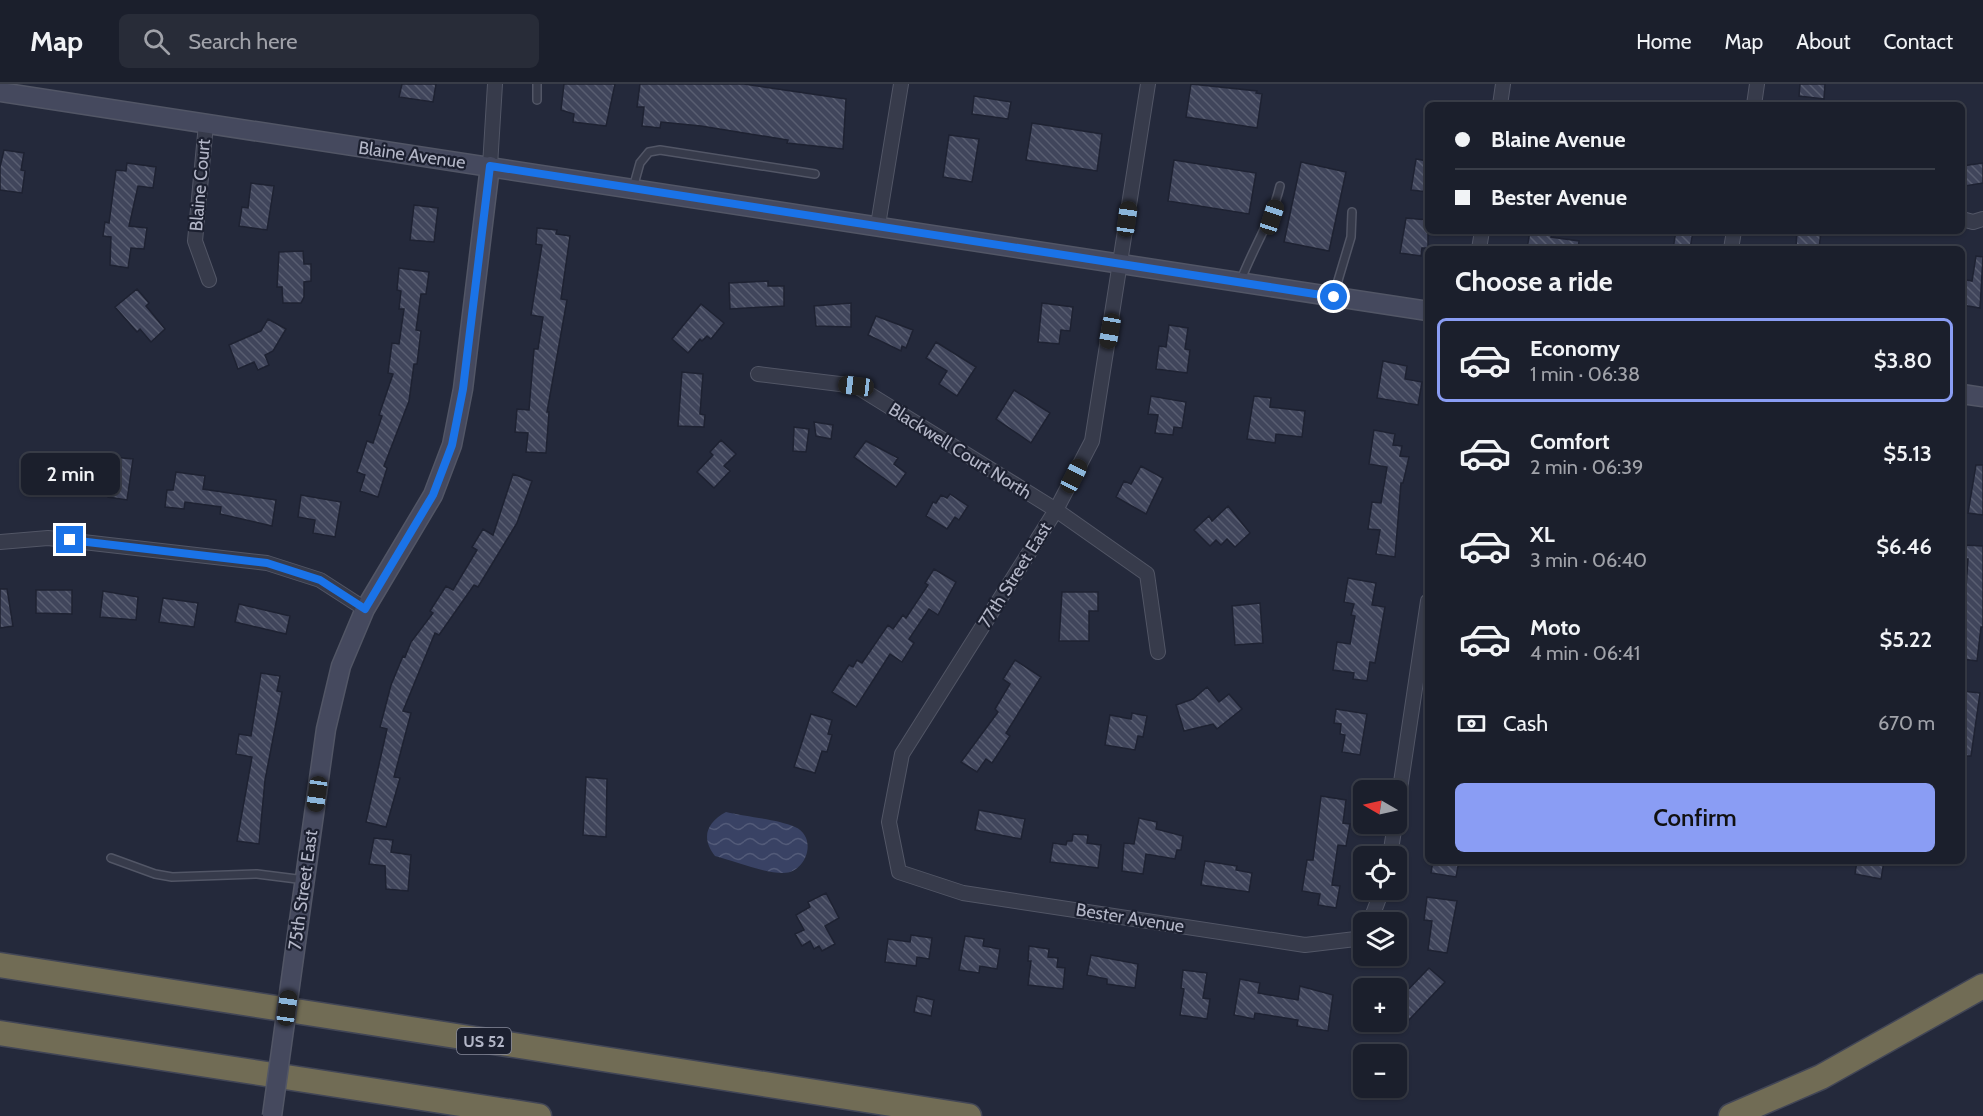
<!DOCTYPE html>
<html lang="en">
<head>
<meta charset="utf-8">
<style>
	body { margin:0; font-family:Cabin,sans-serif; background:#282c38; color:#f1f3f6; height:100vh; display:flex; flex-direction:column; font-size:22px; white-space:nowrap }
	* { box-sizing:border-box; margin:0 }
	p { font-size:20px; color:#a0a2a9 }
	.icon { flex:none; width:33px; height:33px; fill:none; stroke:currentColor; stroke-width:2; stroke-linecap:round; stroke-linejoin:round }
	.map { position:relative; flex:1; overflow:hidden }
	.side { position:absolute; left:1425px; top:162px; width:540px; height:618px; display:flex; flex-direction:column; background:#1b1f2c; border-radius:9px; box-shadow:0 2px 4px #0004,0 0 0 2px #393d48 }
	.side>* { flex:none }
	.top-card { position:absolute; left:1425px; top:18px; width:540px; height:132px; border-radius:9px; box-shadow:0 2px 4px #0004,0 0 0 2px #393d48; display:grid; align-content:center; height:132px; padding:0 30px; background:#1b1f2c }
	.needle { width:39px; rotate:279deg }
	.tools { position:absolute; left:1353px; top:696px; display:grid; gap:12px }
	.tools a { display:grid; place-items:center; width:54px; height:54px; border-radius:9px; background:#1b1f2c; box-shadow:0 2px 4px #0004,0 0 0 2px #393d48; font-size:30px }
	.end { position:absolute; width:27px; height:27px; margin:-14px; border:8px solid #1a73e8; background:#fff; box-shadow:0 0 0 3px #fff }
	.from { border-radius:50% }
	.bubble { position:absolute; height:42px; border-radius:9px; background:#1b1f2c; box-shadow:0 2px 4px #0004,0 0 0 2px #393d48; font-size:20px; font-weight:600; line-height:42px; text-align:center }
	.car { position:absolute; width:18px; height:36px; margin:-18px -9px; border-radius:8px; box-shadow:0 0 4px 2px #0007; background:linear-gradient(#222 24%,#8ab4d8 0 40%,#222 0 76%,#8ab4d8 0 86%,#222 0) }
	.top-card b { display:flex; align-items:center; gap:21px; height:57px; font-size:22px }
	.top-card b+b { border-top:2px solid #393d48 }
	.top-card i { width:15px; height:15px; background:#f1f3f6 }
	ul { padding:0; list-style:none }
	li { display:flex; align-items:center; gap:18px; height:84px; margin:0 12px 9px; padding:0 18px; border:3px solid transparent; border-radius:9px }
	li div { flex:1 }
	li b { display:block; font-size:22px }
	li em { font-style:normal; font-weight:600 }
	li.on { border-color:#8a9df4 }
	li>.icon { width:54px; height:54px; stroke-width:1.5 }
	h2 { padding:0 30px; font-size:27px; line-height:72px }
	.pay { display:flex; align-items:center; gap:15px; height:66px; padding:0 30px; font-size:22px }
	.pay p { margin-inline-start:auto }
	.action { display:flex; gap:12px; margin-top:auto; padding:12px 30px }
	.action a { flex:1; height:69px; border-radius:9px; background:#8a9df4; color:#111; font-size:24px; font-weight:600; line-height:69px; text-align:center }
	header { display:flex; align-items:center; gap:36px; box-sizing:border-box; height:84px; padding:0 30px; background:#1b1f2c; border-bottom:2px solid #393d48 }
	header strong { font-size:28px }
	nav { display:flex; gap:33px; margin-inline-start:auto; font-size:21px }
	.search { width:420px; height:54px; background:#282c38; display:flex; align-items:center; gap:15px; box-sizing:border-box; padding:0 21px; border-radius:9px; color:#a0a2a9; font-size:22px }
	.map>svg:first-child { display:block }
</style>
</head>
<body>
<header>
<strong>Map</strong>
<div class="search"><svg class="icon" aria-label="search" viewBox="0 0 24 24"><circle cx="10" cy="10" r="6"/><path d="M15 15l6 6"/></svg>Search here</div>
<nav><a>Home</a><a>Map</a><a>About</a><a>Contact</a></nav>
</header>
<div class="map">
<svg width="1983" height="1032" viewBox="0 0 1983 1032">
	<defs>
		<pattern id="water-waves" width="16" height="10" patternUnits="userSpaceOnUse" patternTransform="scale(1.5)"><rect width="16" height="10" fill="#394264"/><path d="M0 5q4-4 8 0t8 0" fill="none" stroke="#535b79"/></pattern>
		<pattern id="building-back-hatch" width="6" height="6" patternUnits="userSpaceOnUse" patternTransform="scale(1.5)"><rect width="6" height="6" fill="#40455b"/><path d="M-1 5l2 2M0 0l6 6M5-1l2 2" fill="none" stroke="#595e71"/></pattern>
	</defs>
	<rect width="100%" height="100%" fill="#24293b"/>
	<!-- water -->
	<path fill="url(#water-waves)" d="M726 728C746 733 777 735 795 743 818 753 807 789 783 789 764 789 734 777 715 772 701 754 706 739 726 728Z"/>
	<!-- building -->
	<path fill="url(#building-back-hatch)" stroke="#1e2232" stroke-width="1.5" d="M402 0H436L433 18 399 13Z
		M564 0H615L606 42 573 38 574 30 561 26Z
		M640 0H744L846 15 843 65 787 59 788 56 701 42 661 38 660 44 642 42 644 23H637Z
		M1191 0 1257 7 1256 9 1262 10 1257 44 1186 33Z
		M1800 0H1825L1824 15 1799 12Z
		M974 12 1011 18 1008 35 972 30Z
		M1032 39 1102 50 1097 87 1026 76Z
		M949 51 979 55 972 98 943 93Z
		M4 66 24 69 21 86 25 87 22 109 0 106V83Z
		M1416 75 1428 77V108L1411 106Z
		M1174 76 1256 89 1249 130 1168 117Z
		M1301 78 1346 88 1329 167 1284 158Z
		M127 79 156 83 153 104 138 102 129 142 147 144 144 165 131 164 128 184 110 181 111 153 103 152 105 138 109 139 116 86 126 87Z
		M1983 79V99L1965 102 1962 82Z
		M251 99 274 102 267 146 239 142 242 123 248 124Z
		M414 121 438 124 434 158 410 156Z
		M1406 134 1428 136V164H1422L1421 172 1400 169Z
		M537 144 557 146 556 150 570 152 561 215 567 216 547 328H549L546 369 526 368 528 349 515 348 517 325 529 326 534 265H538L543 233 531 231 542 161 536 160Z
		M1530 147H1552L1551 153 1579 157 1578 165H1527Z
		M1676 147H1693L1690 165H1673Z
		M1797 147H1821L1819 165 1796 163Z
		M303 167 304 180H311V197L304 198V213L301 219H283L282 203H277L279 168Z
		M1976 172 1983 173 1980 224 1962 221V195L1972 197Z
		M399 184 429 188 426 210H421L416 246 421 247 417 280H414L409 317 384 382 387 384 378 413 360 407 365 391 357 388 367 357 373 359 382 332 379 331 393 290 388 289 392 259 399 260 404 225H399L401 207 397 206Z
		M768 197V202H784V222L730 225 729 199Z
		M137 205 149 219 146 222 165 245 151 258 140 245 137 248 115 223Z
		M851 219V243L816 242 814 222Z
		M1042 219 1073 223 1070 247 1061 246 1059 260 1038 258Z
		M701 220 724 239 711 255 707 252 702 257 700 255 688 269 672 255Z
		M876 232 913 246 906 264 902 262 901 267 868 251Z
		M268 235 286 245 273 267 265 271 269 281 258 286 254 278 238 285 229 261 261 247Z
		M1169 241 1188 244 1185 265 1190 266 1187 289 1156 285 1159 262 1166 263Z
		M936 258 976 283 957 312 939 300 947 287 926 274Z
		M1383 277 1407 282 1405 295 1422 298 1418 321 1377 314Z
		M682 288 703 290 700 330 705 331 704 343 678 342Z
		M1014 306 1050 329 1031 359 996 335Z
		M1151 312 1186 318 1182 344 1174 343 1173 351 1155 349 1158 331 1148 330Z
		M1254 312 1271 314 1270 323 1305 327 1302 353 1276 350 1275 359 1247 355Z
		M814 338 833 341 831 355 816 352Z
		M794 343 809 345 806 368 793 367Z
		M1374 346 1395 350 1393 361 1402 362 1400 372 1409 373 1403 399H1401L1395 473 1376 470 1380 446 1368 445 1372 418 1381 419 1387 383 1369 380Z
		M721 356 736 370 724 382 730 387 714 404 697 388 713 371 710 368Z
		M866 357 898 374 894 380 906 389 896 403 854 373Z
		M113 373 133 375 127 416 108 413Z
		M1976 381H1983V431L1968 429Z
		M1141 382 1163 394 1146 430 1116 413 1124 397 1131 400Z
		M40 384 88 385V411L39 410Z
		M176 388 205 392 203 405 276 416 272 442 220 430 221 423 185 418 184 425 165 423 167 406H173Z
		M513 390 532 397 517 439 478 503 474 501 439 551 435 549 403 627 411 629 394 693 400 694 386 743 366 738 387 645 380 643 391 601 403 572 405 573 411 558 433 529 430 527 446 502 453 506 477 466 472 463 483 445 493 451Z
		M950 410 968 422 959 436 955 433 947 445 926 432 933 418 936 419 941 411 947 414Z
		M301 411 341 418 335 453 313 449 315 436 298 433Z
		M1228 422 1250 449 1235 463 1227 455 1221 461 1216 456 1210 462 1194 446 1209 432 1212 437Z
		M1963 461 1983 462V543H1981L1977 577 1962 575V503H1966L1968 475H1962Z
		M934 485 956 498 938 531 929 525 909 555 914 559 902 578 890 570 856 623 832 608 849 581 853 583 857 576 862 579 888 541 893 545 903 531 906 534 928 501 925 499Z
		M1348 494 1376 499 1372 521 1385 523 1375 579 1370 578 1367 597 1353 595 1354 589 1333 586 1337 558 1350 560 1355 532 1351 531 1354 520 1344 518Z
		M0 505H7L13 542 0 544Z
		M36 506H72V530L36 529Z
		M103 507 138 513 136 536 100 533Z
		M1062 508H1098V527H1089V557H1059Z
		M163 514 198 519 194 543 159 538Z
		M1260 519 1263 559 1235 561 1232 522Z
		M239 520 290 532 286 550 235 538Z
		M1015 576 1041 593 1006 649 1010 652 992 679 986 675 977 688 961 678 998 628 995 625 1010 600 1003 595Z
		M261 589 280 592 277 607 282 608 265 696 259 760 237 757 252 673 236 670 239 650 251 652Z
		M1207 603 1219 618 1229 610 1242 625 1217 645 1213 640 1184 647 1176 621 1193 615Z
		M1962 607 1980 609 1971 672H1962Z
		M1336 625 1367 630 1360 671 1342 668 1345 651 1340 650 1341 640 1334 639Z
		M1132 629 1147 632 1143 653 1138 652 1135 666 1105 661 1110 631 1131 635Z
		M811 630 832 636 828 650 832 651 827 668 822 667 815 689 794 683Z
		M586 693 607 695 606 753 583 751Z
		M1321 712 1346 716 1343 739 1350 740 1346 762 1338 761 1332 801 1340 802 1336 824 1318 821 1320 810 1302 807 1307 776H1313Z
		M979 726 1025 735 1021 755 975 746Z
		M1139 734 1157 738 1156 745 1183 752 1181 766H1177L1175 775 1146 770 1143 790 1122 787 1124 759 1134 760Z
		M1073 750 1088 751 1087 759 1101 761 1098 784 1050 778 1053 759 1066 761 1067 757H1072Z
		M374 754 393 756 391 768 411 771 408 807 386 805 385 782 369 780Z
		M1205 777 1237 782 1236 786 1252 789 1249 808 1201 801Z
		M1433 777H1459L1456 793 1431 789Z
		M1857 777H1884L1881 795 1855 790Z
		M826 809 839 834 825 842 835 860 822 867 819 862 814 865 810 857 802 862 795 850 804 846 796 831 810 823 808 818Z
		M1427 813 1457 817 1447 869 1428 866 1432 837 1424 836Z
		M911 851 932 854 929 875 917 873 916 882 885 878 888 855 910 858Z
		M965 852 984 855 983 862 1000 865 997 885 980 882 979 889 959 886Z
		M1029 862 1049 865 1048 873 1058 874 1057 883 1065 884 1063 905 1028 901 1031 877H1028Z
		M1091 871 1138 880 1135 904 1107 900V895L1087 891Z
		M1429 884 1445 898 1407 938 1396 928V906L1402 912Z
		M1183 886 1207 889 1203 914 1210 915 1207 935 1180 931 1184 905 1181 904Z
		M1240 895 1260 899 1258 909 1298 916 1300 902 1333 911 1328 947 1297 942 1298 936 1255 929 1254 935 1234 931Z
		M917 912 934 916 931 932 914 928Z"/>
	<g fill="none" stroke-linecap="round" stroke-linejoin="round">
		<defs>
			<path id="lane" d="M537 16V0
				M633 104 640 79 649 68 660 66 815 90
				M1241 196C1253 164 1272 136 1280 102
				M1334 210 1351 153 1352 128
				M111 774 155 790 172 793 257 790 305 796"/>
			<path id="street" d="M1148 0 1092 357 1056 426 902 670 889 738 899 788 963 809 1305 861 1364 854
				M1500 21 1503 0
				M1754 21 1757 0
				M206 40 195 157 209 196
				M490 82 495 0
				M1962 135 1973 138 1983 135
				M878 141 901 0
				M1479 165 1482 147
				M1731 165 1734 147
				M758 290 856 302 1056 426 1147 490 1158 568
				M0 458 48 454 267 479 320 496 365 525
				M1396 732 1428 517
				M1390 772 1395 740
				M1370 838 1382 806"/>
			<path id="secondary" d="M0 8 1428 227
				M1962 310 1983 313
				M299 837 326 645 341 582 365 525 433 411 452 361 463 305 490 82"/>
			<path id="highway" d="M0 881 969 1032
				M0 949 539 1032
				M1731 1032 1821 993 1983 902"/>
		</defs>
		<!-- lane casing -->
		<use href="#lane" stroke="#525666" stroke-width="10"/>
		<!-- street casing -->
		<use href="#street" stroke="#525666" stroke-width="16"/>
		<!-- secondary casing -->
		<use href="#secondary" stroke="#525666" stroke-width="21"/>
		<!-- highway casing -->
		<use href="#highway" stroke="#424656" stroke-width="27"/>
		<!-- lane -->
		<use href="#lane" stroke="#373b4b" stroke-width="7"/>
		<!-- street -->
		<use href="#street" stroke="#373b4b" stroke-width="14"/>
		<!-- secondary -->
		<use href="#secondary" stroke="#45495e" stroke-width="18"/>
		<!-- highway -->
		<use href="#highway" stroke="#716c55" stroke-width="24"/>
		<defs>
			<path id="secondary-bridge" d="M272 1032 299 837"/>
		</defs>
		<!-- secondary-bridge casing -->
		<use href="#secondary-bridge" stroke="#525666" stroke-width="21" stroke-linecap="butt"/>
		<!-- secondary-bridge -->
		<use href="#secondary-bridge" stroke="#45495e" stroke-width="18"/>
	</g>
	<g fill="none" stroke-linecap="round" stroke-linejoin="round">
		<!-- route -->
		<path stroke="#1a73e8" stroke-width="8" d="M70 456 267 479 320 496 365 525 433 411 452 361 463 305 490 82 1334 213"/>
	</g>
	<g text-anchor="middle" stroke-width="4.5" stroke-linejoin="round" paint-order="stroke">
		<!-- shield labels -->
		<rect fill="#1c2030" stroke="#86899a" stroke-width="1.5" x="457" y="944" width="54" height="26" rx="4.5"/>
		<g font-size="16" font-weight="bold" fill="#b3b6c7">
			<text x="484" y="963">US 52</text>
		</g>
		<!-- street labels -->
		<g font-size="18" fill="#b3b6c7" stroke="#1c2030">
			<text transform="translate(412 71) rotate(8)" y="6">Blaine Avenue</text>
			<text transform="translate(200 101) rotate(-85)" y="6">Blaine Court</text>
			<text transform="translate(960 367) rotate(32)" y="6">Blackwell Court North</text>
			<text transform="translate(1015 491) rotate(-58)" y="6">77th Street East</text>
			<text transform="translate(303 806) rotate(-82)" y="6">75th Street East</text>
			<text transform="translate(1130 834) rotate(9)" y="6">Bester Avenue</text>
		</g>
	</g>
</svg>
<div class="tools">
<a><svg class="needle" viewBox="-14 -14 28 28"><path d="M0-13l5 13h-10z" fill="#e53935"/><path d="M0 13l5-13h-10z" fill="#a0a2a9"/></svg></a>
<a><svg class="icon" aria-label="locate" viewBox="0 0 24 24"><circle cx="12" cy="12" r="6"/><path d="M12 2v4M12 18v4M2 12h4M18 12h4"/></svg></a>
<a><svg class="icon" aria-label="layers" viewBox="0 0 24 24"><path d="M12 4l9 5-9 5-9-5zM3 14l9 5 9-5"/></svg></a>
<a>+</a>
<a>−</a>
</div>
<i class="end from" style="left:1334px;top:213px"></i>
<i class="end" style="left:70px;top:456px"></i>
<div class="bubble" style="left:21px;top:369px;width:99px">2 min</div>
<i class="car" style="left:1272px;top:133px;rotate:18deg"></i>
<i class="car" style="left:1127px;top:135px;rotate:8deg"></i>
<i class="car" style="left:1110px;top:247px;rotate:190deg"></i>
<i class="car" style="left:856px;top:302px;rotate:277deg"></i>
<i class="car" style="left:1074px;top:392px;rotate:27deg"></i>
<i class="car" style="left:317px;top:710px;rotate:188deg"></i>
<i class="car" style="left:287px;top:924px;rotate:8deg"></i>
<div class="top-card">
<b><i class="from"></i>Blaine Avenue</b>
<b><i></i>Bester Avenue</b>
</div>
<section class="side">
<h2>Choose a ride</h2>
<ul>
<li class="on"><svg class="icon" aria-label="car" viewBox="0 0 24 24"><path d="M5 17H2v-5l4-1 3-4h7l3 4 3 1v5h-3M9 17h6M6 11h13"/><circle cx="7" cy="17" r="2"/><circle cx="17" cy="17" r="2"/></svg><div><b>Economy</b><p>1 min · 06:38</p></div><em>$3.80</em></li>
<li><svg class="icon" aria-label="car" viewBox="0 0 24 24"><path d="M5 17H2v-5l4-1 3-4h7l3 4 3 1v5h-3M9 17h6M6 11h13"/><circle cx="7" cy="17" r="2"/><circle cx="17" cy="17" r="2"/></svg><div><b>Comfort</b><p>2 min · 06:39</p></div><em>$5.13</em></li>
<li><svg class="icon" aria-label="car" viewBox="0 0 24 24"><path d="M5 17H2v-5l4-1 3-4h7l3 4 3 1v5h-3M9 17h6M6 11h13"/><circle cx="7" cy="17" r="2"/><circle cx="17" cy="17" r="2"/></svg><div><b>XL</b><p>3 min · 06:40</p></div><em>$6.46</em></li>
<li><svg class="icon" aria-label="car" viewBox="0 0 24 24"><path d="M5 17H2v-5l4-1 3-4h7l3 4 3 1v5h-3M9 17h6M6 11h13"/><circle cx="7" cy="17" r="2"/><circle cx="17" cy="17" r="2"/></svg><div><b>Moto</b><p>4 min · 06:41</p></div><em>$5.22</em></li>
</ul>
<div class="pay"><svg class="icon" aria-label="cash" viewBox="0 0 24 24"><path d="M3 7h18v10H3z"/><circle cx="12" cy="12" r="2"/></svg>Cash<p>670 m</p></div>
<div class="action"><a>Confirm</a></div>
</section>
</div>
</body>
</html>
